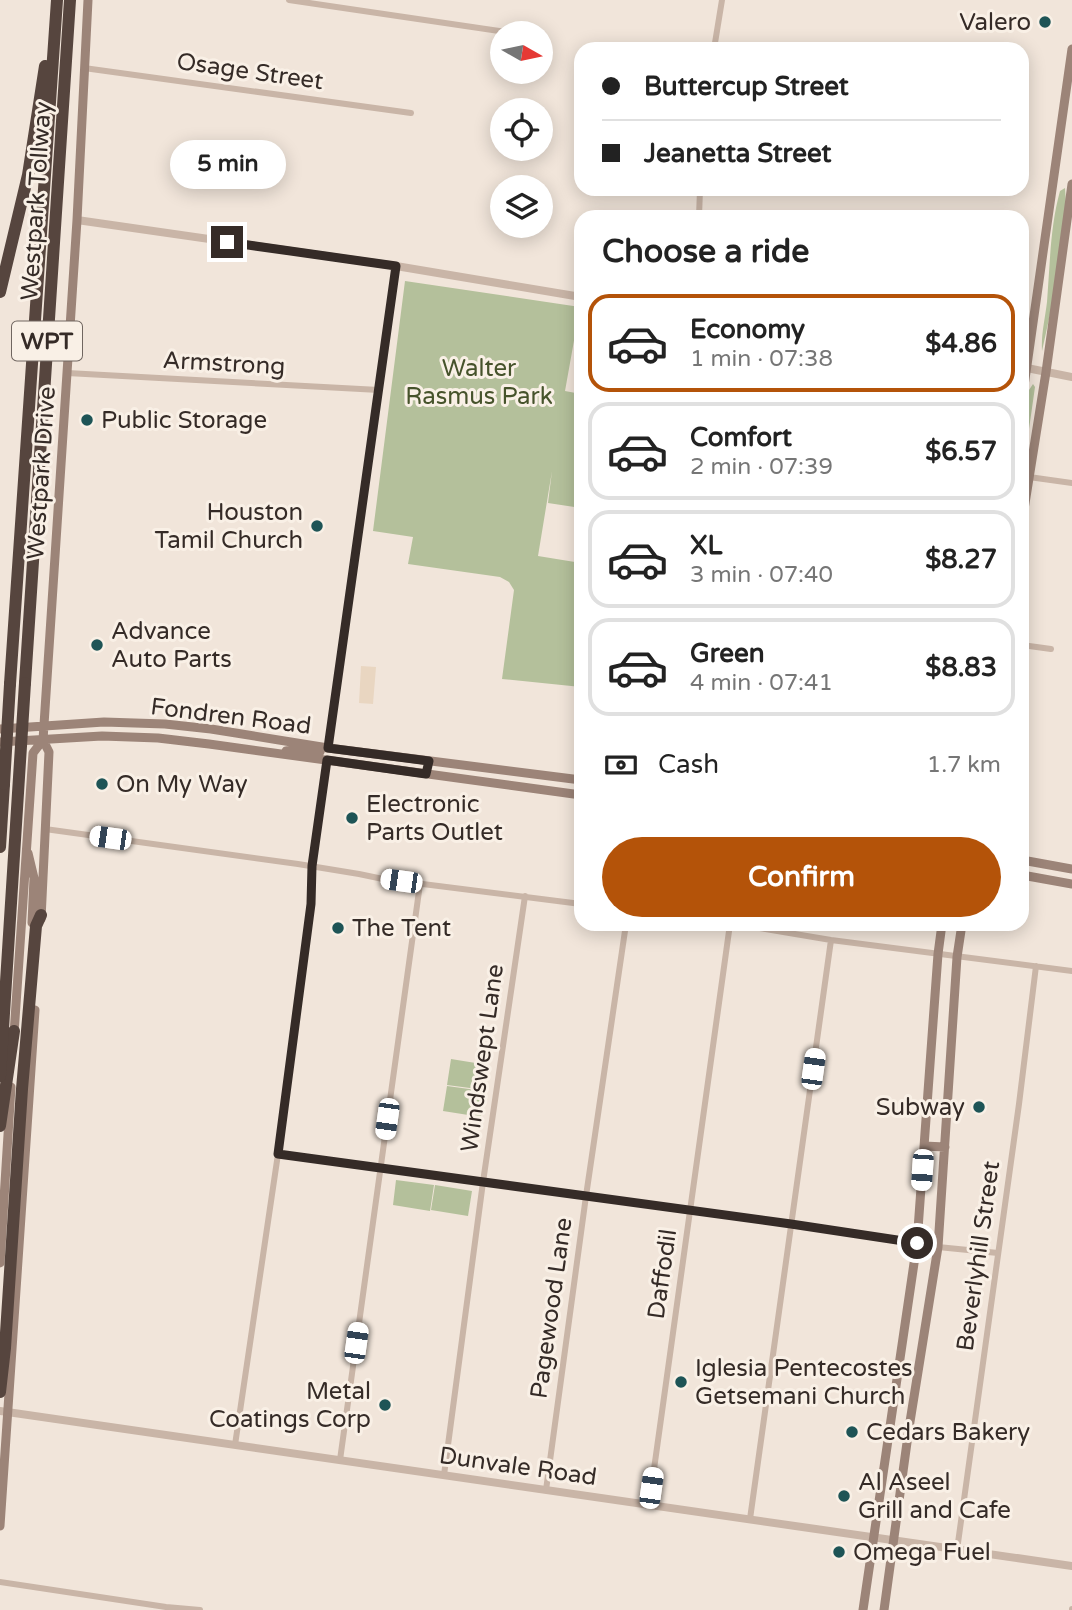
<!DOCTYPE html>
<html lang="en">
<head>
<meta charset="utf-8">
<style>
	body { margin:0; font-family:"Varela Round",sans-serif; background:#f6f6f6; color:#222; height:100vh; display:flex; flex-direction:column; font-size:26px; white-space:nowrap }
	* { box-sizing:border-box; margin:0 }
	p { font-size:23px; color:#767676 }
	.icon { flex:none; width:38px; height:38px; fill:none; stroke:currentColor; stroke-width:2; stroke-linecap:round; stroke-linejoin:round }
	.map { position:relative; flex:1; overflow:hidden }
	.details { position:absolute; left:574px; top:210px; width:455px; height:721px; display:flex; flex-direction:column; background:#fff; border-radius:21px; box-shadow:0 4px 18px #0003 }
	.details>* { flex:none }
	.hud { position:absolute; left:574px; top:42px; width:455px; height:154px; border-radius:21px; box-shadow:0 4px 18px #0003; display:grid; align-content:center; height:154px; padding:0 28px; background:#fff }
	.needle { width:46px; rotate:99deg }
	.buttons { position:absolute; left:490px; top:21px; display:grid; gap:14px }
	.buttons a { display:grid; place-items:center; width:63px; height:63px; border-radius:50%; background:#fff; box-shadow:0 4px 18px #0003; font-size:35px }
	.end { position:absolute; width:32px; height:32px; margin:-16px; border:9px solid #352b27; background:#fff; box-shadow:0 0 0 4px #fff }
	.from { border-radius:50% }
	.bubble { position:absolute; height:49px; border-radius:24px; background:#fff; box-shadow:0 4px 18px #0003; font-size:23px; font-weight:700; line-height:49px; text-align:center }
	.car { position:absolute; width:21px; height:42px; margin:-21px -10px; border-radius:9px; box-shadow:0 0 5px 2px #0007; background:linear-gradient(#fff 24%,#345 0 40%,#fff 0 76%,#345 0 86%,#fff 0) }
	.hud b { display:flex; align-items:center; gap:24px; height:66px; font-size:26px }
	.hud b+b { border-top:2px solid #e0e0e0 }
	.hud i { width:18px; height:18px; background:#222 }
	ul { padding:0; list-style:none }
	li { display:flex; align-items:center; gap:21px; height:98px; margin:0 14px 10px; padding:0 14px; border:4px solid #e0e0e0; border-radius:21px }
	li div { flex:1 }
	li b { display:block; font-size:26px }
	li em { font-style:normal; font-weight:700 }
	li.current { border-color:#b45309 }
	li>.icon { width:63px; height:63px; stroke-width:1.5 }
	h2 { padding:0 28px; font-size:32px; line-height:84px }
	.pay { display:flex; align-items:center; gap:18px; height:77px; padding:0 28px; font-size:26px }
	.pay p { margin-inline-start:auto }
	.action { display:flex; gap:14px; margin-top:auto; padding:14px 28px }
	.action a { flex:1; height:80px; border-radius:42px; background:#b45309; color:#fff; font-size:28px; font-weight:700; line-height:80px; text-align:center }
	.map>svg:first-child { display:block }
</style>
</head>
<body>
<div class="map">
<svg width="1072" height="1610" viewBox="0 0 1072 1610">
	<rect width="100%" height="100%" fill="#f1e5da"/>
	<!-- green -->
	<path fill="#b4c09b" d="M1065 188 1066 203 1051 310 1042 351C1041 334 1045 319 1047 302 1050 265 1050 227 1060 191Z
		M405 281 580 307 565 391 581 394V508L548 503 552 471 538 556 581 563V687L502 679 514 590 509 582 500 577 408 564 413 537 373 531Z
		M1033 384 1035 387 1028 436 1022 492V441L1029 390Z
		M451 1059 488 1065 485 1090 447 1085Z
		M447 1086 484 1091 481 1117 443 1111Z
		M396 1180 434 1185 430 1211 393 1205Z
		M435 1185 472 1191 468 1216 431 1210Z"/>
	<!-- plaza -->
	<path fill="#e9d6c1" d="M361 666 376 667 373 704 359 703Z"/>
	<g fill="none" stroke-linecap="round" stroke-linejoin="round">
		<!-- minor -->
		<path stroke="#c9b5a7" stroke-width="6" d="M289 0 506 32
			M714 49 722 0
			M84 68 411 113
			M699 217 700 189
			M67 373 379 390
			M1029 477 1072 483
			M1022 645 1051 649
			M328 748 396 266
			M45 829 298 864 359 874 383 879 581 904
			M735 924 831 940 1072 971
			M278 1154 791 1224 938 1247 998 1253
			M235 1445 278 1154 311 904V866L327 760
			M340 1460 420 884
			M444 1475 483 1182 525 896
			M546 1490 586 1196 626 924
			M649 1505 730 924
			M750 1519 831 940
			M957 1550 1019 1104 1036 966
			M0 1582 166 1607 200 1610
			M1072 1610V1609"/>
		<!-- tertiary -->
		<path stroke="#c9b5a7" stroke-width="8" d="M77 220 396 266 581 297
			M1022 367 1072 377
			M0 1411 1072 1566"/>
		<!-- secondary -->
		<path stroke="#9c8478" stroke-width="9" d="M1022 400 1072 49
			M1022 522 1046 372 1072 184
			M0 729 104 722 165 724 211 729 328 748 581 780
			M0 742 102 736 158 738 209 744 581 795
			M286 751 298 749 320 752
			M28 853 34 878 32 923 37 926
			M1022 860 1072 869
			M1022 875 1072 884
			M41 919 49 752 43 740 77 220 88 0
			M14 1034 33 753 43 740
			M924 1146 945 1147
			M0 1263 11 1087
			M0 1526 35 1010
			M863 1610 917 1243 938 954 942 924
			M884 1610 909 1428 938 1247 957 957 962 924"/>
		<!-- motorway -->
		<path stroke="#56453e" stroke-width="12" d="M0 292 28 175 45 66
			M25 683 70 0
			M10 684 57 0
			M0 847 4 784
			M0 1126 14 1031
			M0 1392 5 1348 22 1089 36 926 41 915"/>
		<!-- motorway-bridge -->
		<path stroke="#56453e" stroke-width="12" d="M4 784 10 684
			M0 1076 25 683"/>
	</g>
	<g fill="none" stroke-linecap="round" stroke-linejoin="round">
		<!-- route -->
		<path stroke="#352b27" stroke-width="9" d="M227 242 396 266 328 748 429 761 426 774 327 760 312 866 311 904 278 1154 791 1224 917 1243"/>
	</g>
	<!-- markers -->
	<g fill="#1e5456" stroke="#f9f0e6" stroke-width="2.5">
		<circle cx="1045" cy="22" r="7"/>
		<circle cx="87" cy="420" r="7"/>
		<circle cx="317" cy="526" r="7"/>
		<circle cx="97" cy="645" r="7"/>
		<circle cx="102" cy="784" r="7"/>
		<circle cx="352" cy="818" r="7"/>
		<circle cx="338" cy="928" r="7"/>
		<circle cx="979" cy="1107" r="7"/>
		<circle cx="681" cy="1382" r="7"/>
		<circle cx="385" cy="1405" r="7"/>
		<circle cx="852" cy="1432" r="7"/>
		<circle cx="844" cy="1496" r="7"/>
		<circle cx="839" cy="1552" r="7"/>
	</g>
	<g text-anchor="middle" stroke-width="6" stroke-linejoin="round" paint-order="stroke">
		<!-- shield labels -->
		<rect fill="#f9f0e6" stroke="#706660" stroke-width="2" x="12" y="321.5" width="70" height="39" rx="5"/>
		<g font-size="23" font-weight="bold" fill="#352b27">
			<text x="47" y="349">WPT</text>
		</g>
		<!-- poi labels -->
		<g font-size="24" fill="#352b27" stroke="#f9f0e6" text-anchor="start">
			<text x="1031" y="30" text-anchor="end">Valero</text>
			<text x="101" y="428">Public Storage</text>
			<text x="303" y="520" text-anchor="end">Houston<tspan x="303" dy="28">Tamil Church</tspan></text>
			<text x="111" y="639">Advance<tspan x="111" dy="28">Auto Parts</tspan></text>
			<text x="116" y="792">On My Way</text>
			<text x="366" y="812">Electronic<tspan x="366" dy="28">Parts Outlet</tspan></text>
			<text x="352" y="936">The Tent</text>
			<text x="965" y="1115" text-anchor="end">Subway</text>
			<text x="695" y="1376">Iglesia Pentecostes<tspan x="695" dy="28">Getsemani Church</tspan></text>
			<text x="371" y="1399" text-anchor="end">Metal<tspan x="371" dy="28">Coatings Corp</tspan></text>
			<text x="866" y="1440">Cedars Bakery</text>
			<text x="858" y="1490">Al Aseel<tspan x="858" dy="28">Grill and Cafe</tspan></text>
			<text x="853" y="1560">Omega Fuel</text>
		</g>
		<!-- street labels -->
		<g font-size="24" fill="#352b27" stroke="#f9f0e6">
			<text transform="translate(250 71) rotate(8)" y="8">Osage Street</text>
			<text transform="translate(36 201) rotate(-86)" y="8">Westpark Tollway</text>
			<text transform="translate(224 363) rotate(3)" y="8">Armstrong</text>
			<text transform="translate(41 473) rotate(-86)" y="8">Westpark Drive</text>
			<text transform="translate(231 716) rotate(7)" y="8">Fondren Road</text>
			<text transform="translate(482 1058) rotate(-82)" y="8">Windswept Lane</text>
			<text transform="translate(978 1256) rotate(-82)" y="8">Beverlyhill Street</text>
			<text transform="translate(662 1274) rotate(-82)" y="8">Daffodil</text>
			<text transform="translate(551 1308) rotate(-82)" y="8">Pagewood Lane</text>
			<text transform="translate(518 1466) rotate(8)" y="8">Dunvale Road</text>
		</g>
		<!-- park labels -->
		<g font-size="24" fill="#46532b" stroke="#f9f0e6">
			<text x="479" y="376">Walter<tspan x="479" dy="28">Rasmus Park</tspan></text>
		</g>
	</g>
</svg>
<div class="buttons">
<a><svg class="needle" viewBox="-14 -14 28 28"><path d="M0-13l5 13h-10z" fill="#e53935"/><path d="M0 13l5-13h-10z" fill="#767676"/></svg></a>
<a><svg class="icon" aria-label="locate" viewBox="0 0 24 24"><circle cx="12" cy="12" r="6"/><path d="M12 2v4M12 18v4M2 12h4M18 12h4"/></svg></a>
<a><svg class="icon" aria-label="layers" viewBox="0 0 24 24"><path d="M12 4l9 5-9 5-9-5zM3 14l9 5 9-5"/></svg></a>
</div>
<i class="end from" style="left:917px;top:1243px"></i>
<i class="end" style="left:227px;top:242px"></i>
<div class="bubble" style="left:170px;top:140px;width:116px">5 min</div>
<i class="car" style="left:110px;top:838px;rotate:278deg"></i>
<i class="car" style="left:401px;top:881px;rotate:278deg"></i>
<i class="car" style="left:813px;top:1069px;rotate:8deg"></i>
<i class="car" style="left:387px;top:1119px;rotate:188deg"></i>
<i class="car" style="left:922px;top:1170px;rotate:184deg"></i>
<i class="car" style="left:356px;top:1343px;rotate:8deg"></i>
<i class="car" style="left:651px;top:1488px;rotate:8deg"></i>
<div class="hud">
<b><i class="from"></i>Buttercup Street</b>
<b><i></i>Jeanetta Street</b>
</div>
<section class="details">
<h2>Choose a ride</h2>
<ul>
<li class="current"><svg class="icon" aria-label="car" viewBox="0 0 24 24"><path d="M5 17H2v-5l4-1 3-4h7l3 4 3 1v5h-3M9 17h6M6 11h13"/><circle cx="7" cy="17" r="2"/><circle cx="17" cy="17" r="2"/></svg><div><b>Economy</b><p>1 min · 07:38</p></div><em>$4.86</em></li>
<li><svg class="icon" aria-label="car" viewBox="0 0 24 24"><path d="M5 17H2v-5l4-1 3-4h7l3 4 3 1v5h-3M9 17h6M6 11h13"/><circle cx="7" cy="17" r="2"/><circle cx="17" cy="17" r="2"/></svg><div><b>Comfort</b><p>2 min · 07:39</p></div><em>$6.57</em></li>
<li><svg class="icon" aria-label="car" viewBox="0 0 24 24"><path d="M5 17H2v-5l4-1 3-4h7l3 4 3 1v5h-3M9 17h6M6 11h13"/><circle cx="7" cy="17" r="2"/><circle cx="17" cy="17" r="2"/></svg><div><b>XL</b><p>3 min · 07:40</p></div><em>$8.27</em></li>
<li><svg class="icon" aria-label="car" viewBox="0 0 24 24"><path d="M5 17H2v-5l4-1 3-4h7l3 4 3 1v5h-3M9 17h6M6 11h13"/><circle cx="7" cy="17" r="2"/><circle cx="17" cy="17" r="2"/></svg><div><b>Green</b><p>4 min · 07:41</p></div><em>$8.83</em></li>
</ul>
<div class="pay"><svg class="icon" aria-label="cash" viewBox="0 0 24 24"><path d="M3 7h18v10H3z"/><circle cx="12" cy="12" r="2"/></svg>Cash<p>1.7 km</p></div>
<div class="action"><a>Confirm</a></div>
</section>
</div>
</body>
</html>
